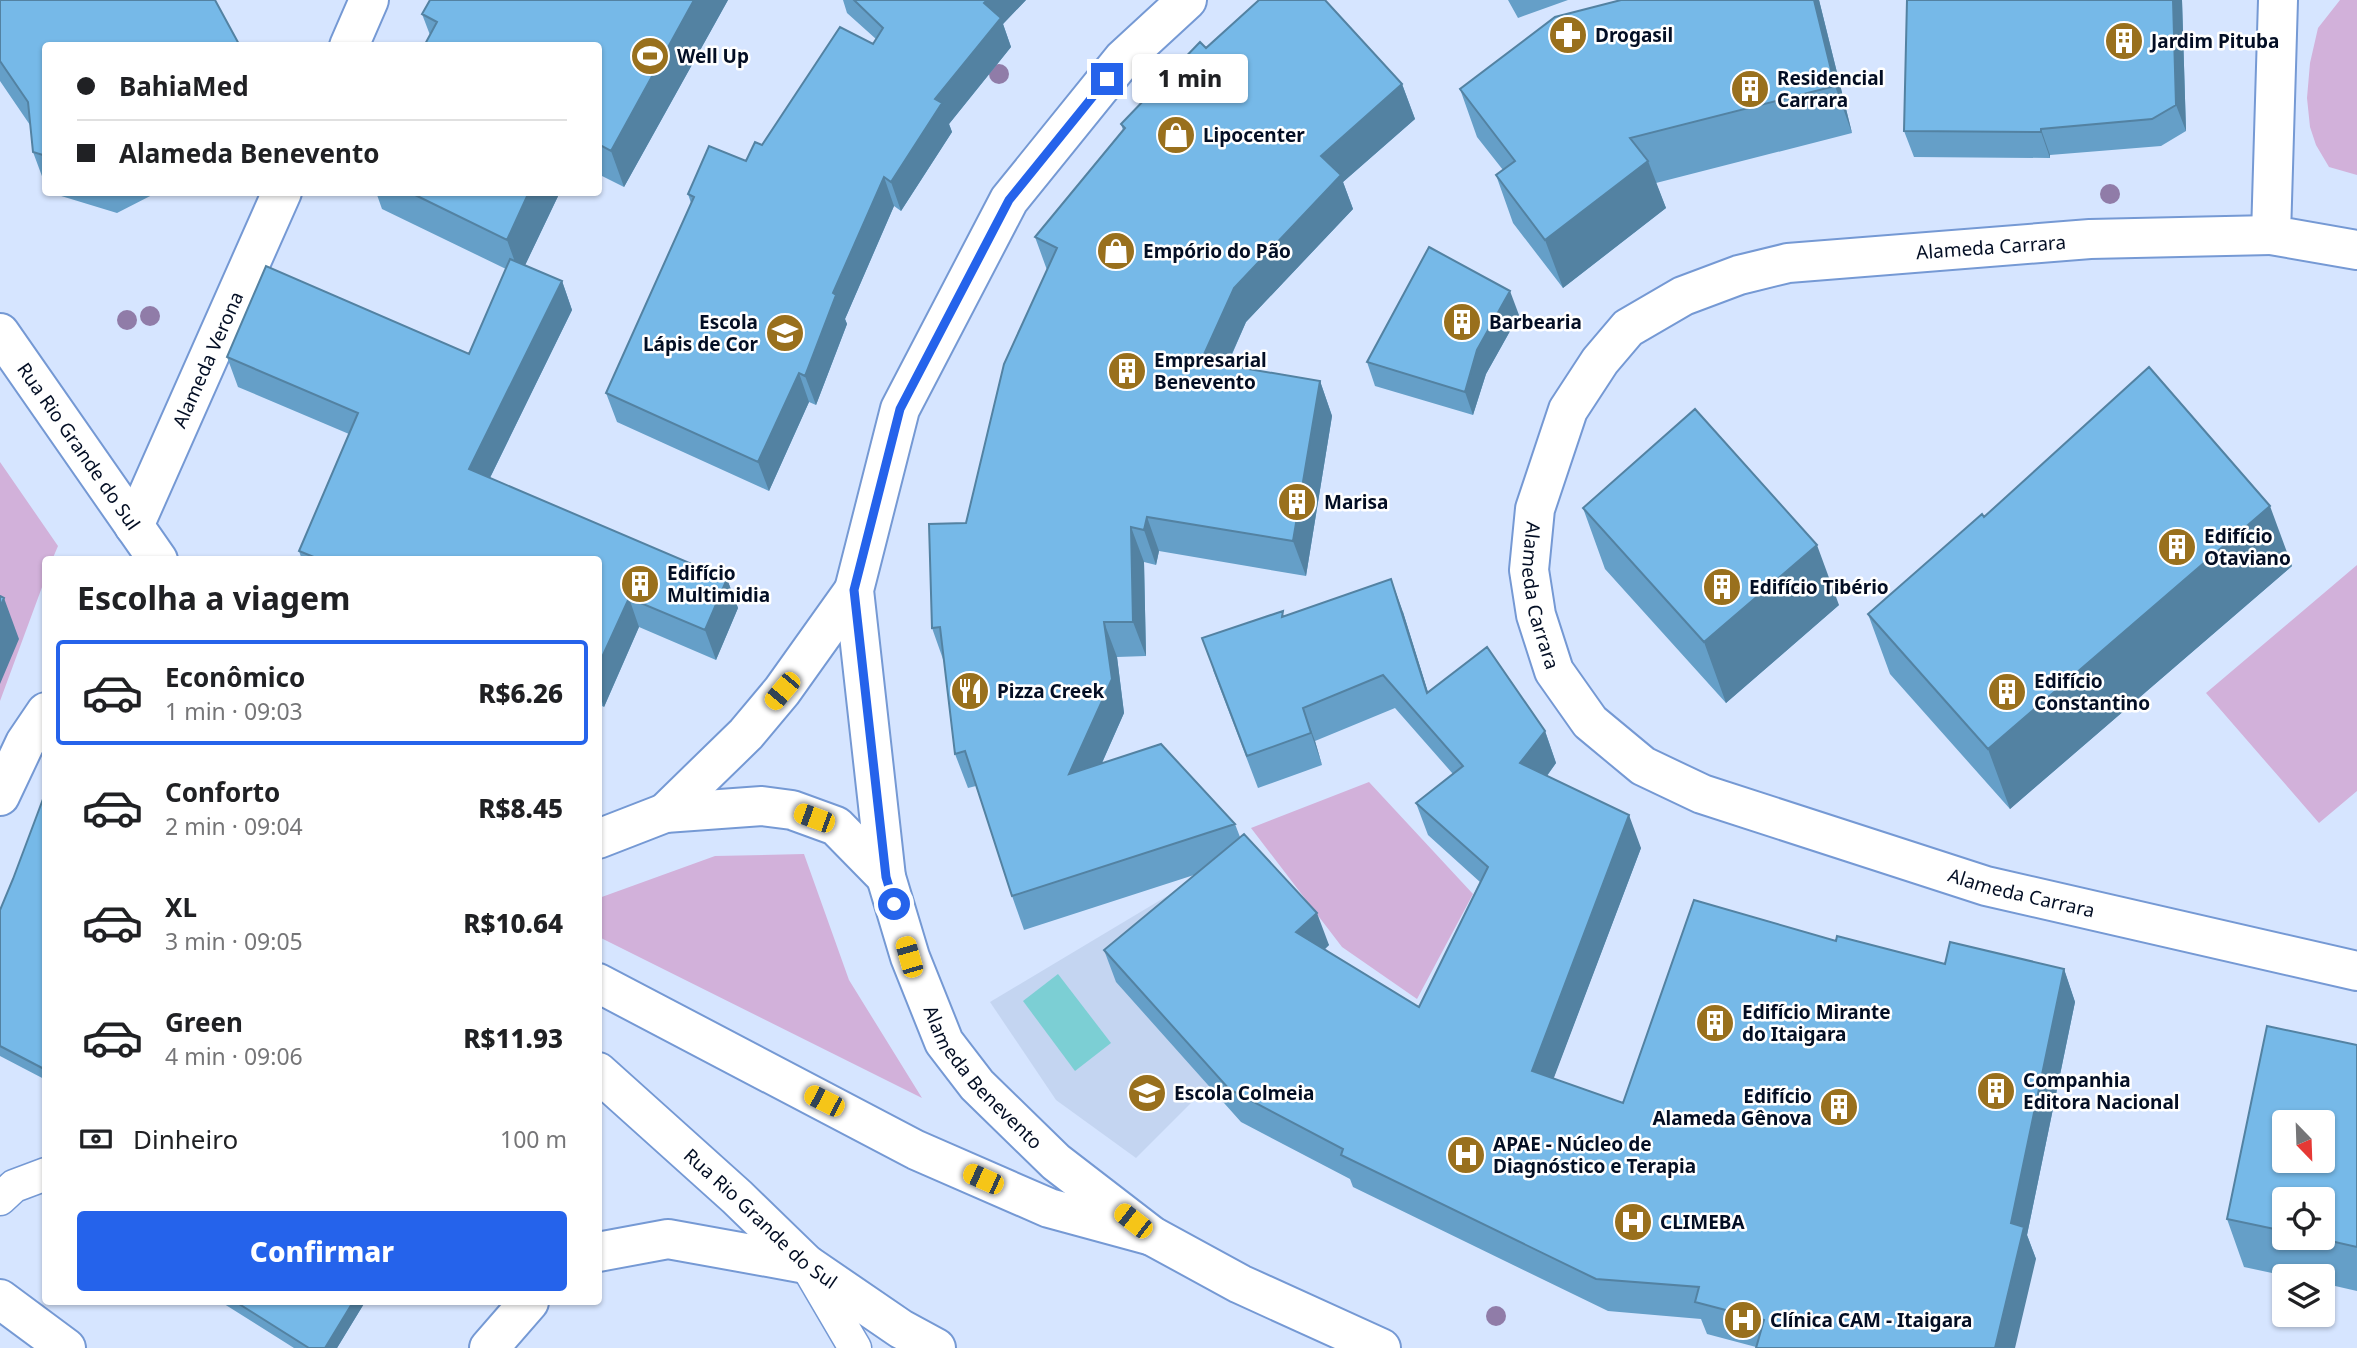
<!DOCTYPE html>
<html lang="pt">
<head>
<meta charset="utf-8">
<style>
	body { margin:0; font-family:"Noto Sans",sans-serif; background:#f2f2f2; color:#202124; height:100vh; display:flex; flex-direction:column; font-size:26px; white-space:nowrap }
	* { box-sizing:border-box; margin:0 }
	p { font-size:23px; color:#757577 }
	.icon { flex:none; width:38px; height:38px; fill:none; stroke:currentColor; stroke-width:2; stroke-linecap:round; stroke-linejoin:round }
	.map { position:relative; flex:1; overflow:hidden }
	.details { position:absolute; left:42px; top:556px; width:560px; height:749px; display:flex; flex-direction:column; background:#fff; border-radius:7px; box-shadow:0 2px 5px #0004 }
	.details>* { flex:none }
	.top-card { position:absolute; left:42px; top:42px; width:560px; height:154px; border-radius:7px; box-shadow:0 2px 5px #0004; display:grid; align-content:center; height:154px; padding:0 35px; background:#fff }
	.needle { width:46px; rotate:157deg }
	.controls { position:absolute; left:2272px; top:1110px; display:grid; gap:14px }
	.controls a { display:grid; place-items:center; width:63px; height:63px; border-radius:7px; background:#fff; box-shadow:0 2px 5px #0004; font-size:35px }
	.end { position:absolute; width:32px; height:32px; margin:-16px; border:9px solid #2563eb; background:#fff; box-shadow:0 0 0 4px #fff }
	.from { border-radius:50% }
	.bubble { position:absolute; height:49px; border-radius:7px; background:#fff; box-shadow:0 2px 5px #0004; font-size:23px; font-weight:800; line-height:49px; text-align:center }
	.car { position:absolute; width:21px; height:42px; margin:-21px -10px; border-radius:9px; box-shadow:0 0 5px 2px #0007; background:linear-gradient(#f5c518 24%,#345 0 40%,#f5c518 0 76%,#345 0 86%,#f5c518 0) }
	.top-card b { display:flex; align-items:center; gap:24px; height:66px; font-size:26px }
	.top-card b+b { border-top:2px solid #e0e0e0 }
	.top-card i { width:18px; height:18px; background:#202124 }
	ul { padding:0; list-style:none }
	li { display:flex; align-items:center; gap:21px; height:105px; margin:0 14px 10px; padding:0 21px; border:4px solid transparent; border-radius:7px }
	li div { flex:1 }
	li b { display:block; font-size:26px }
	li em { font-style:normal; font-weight:800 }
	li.selected { border-color:#2563eb }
	li>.icon { width:63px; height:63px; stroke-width:1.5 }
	h2 { padding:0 35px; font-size:32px; line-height:84px }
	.pay { display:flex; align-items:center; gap:18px; height:77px; padding:0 35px; font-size:26px }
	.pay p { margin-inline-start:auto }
	.action { display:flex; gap:14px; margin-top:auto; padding:14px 35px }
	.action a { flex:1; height:80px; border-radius:7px; background:#2563eb; color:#fff; font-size:28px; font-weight:800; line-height:80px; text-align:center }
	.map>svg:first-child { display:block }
</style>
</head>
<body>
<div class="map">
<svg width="2357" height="1348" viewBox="0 0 2357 1348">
	<rect width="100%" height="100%" fill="#d6e5ff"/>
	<!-- built -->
	<path fill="#c4d5f1" d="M1244 850 1335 959 1136 1158 1056 1100 990 1002Z"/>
	<!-- green -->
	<path fill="#d2b1da" d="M2340 0H2357V175L2329 167 2316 145 2310 127 2307 98 2310 63 2318 28Z
		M0 462 58 546 52 560H46L45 579 0 701Z
		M2357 565V791L2319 823 2206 693Z
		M1369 782 1473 894 1417 999 1342 947 1251 828Z
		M804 854 849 980 922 1098 599 937V898L715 856Z"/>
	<!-- water -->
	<path fill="#7ccfd4" d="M1058 974 1111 1043 1075 1071 1023 1001Z"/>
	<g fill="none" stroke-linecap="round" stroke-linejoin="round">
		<defs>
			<path id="service" d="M0 1199 14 1186 46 1174
				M808 1268 855 1348"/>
			<g id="minor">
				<path d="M349 46 369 0"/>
				<path id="s1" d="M2271 235 2090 239 1788 263 1739 275 1683 296 1628 328 1600 361 1568 410 1535 509 1529 570 1536 615 1554 671 1590 722 1643 766 1702 794 1986 886 2357 971"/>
				<path id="s2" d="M134 526 282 192"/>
			</g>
			<g id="tertiary">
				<path id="s3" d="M1187 0 1123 59 1009 200 900 409 854 590 886 877 910 957 944 1042 977 1085 1056 1162 1152 1236 1240 1284 1381 1348"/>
				<path d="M2278 0 2271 235 2357 250"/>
			</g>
			<g id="primary">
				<path id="s4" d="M0 333 158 560"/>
				<path d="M0 796 25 743 46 712"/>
				<path d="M665 813 746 734 782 691 854 590"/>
				<path d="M598 839 665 813 762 806 792 810 836 826 886 877"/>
				<path d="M598 983 916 1150 1049 1208 1152 1236"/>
				<path id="s5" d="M598 1072 737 1197 806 1264 901 1329 936 1348"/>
				<path d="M598 1252 668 1239 806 1264"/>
				<path d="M0 1299 66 1348"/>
				<path d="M489 1348 529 1302"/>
			</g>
		</defs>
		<!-- service casing -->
		<use href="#service" stroke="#7599d4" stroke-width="35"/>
		<!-- minor casing -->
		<use href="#minor" stroke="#7599d4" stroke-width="42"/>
		<!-- tertiary casing -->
		<use href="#tertiary" stroke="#7599d4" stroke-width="42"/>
		<!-- primary casing -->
		<use href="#primary" stroke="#7599d4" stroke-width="42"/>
		<!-- service -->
		<use href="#service" stroke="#fff" stroke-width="32"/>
		<!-- minor -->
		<use href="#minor" stroke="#fff" stroke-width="38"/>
		<!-- tertiary -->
		<use href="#tertiary" stroke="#fff" stroke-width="38"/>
		<!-- primary -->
		<use href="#primary" stroke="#fff" stroke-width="38"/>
	</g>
	<!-- trees -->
	<g fill="#907ca8">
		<circle cx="999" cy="74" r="10"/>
		<circle cx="2110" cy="194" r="10"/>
		<circle cx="150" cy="316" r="10"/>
		<circle cx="127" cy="320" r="10"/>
		<circle cx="1496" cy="1316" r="10"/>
	</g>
	<!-- wall -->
	<path fill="#659fc8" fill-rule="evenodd" d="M0 0 46 46V187L33 152 30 125 0 81Z
		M728 0 624 187 598 174V46L430 35 422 14Z
		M843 0H1026L1003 24 1011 47 949 124 952 132 901 211 894 206 845 319 847 324 816 405 809 402 769 491 617 422 606 393 691 203 688 194 746 161 873 44 876 39 847 13Z
		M1508 0H1568L1518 18Z
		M1621 0H1819L1852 133 1656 183 1666 208 1563 288 1513 223 1496 175 1503 170 1477 137 1460 89Z
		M1907 0H2182L2186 131 2161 146 2050 155V158L1914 157 1904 131Z
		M1206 48 1402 84 1415 119 1343 182 1353 209 1246 322 1227 366 1320 381 1332 416 1306 576 1159 551 1156 565 1144 562 1146 656 1117 657 1124 713 1102 763 1235 824 1240 837 1329 945 1324 950 1419 1007 1480 882 1428 835 1416 803 1453 774 1395 708 1315 741 1322 765 1258 788 1213 670 1284 616 1403 612 1428 692 1545 731 1556 763 1547 776 1641 848 1553 1079 1623 1103 1836 941 1945 964 2064 969 2075 1002 2027 1235 2036 1259 1756 1347 1707 1334 1701 1319 1608 1311 1353 1187 1350 1179 1241 1122 1116 982 1104 950 1194 875 1024 930 1012 896 976 786 968 788 955 754 944 662 932 628 1047 270 1035 237 1123 130 1121 124Z
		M48 192H158L117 213Z
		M376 192H560L525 265 562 281 572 310 490 478 727 579 738 608 716 660 639 627 604 707 598 704V560H302L299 551 349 434 238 387 227 357 469 354 506 269 382 209Z
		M1519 315 1486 374 1473 415 1375 386 1367 362Z
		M1583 508 1839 605 1726 703 1605 569Z
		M1984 517 2292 566 2010 809 1890 674 1868 614Z
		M46 791V1080L0 1056V910L13 879Z
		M2357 1045V1291L2322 1283V1276H2286L2244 1267 2227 1219ZM2284 1199 2322 1237H2284Z
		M221 1302H365L337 1348H294Z"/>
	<!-- shaded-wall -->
	<path fill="#5382a2" d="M694 0H728L624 187 611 151Z
		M987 0H1026L1003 24 1011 47 949 124 952 132 901 211 891 182 935 99 984 3Z
		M1814 0H1819L1852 133 1835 86Z
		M2173 0H2182L2186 131 2176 105Z
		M1402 84 1415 119 1343 182 1353 209 1246 322 1213 396 1201 361 1234 288 1321 156Z
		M2041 129 2050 155V158L2041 132Z
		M1648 161 1666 208 1563 288 1545 240Z
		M884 177 894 206 845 319 847 324 816 405 805 376 833 293Z
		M529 192H560L520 276 507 240Z
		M562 281 572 310 480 498 469 469Z
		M1510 291 1519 315 1486 374 1473 415 1465 392 1477 350Z
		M799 373 809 402 769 491 758 462Z
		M1320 381 1332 416 1306 576 1293 541Z
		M2270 506 2292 566 2010 809 1988 749Z
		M1147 517 1159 551 1156 565 1144 530Z
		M1131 527 1144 562 1146 656 1133 622Z
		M1817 545 1839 605 1726 703 1704 642Z
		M727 579 738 608 716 660 705 630Z
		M1391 579 1403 612 1438 725 1427 693Z
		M4 598 19 639 0 684V607Z
		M629 598 639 627 604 707 598 691V666Z
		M1104 622 1117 657 1124 713 1082 808 1069 774Z
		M1303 708 1315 741 1322 765 1311 733Z
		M1545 731 1556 763 1532 796 1520 763Z
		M1629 815 1641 848 1544 1104 1532 1071Z
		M1317 913 1329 945 1308 965 1296 932Z
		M2064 969 2075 1002 2027 1235 2036 1259 2015 1348H1995L2011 1223Z
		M353 1302H365L337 1348H325Z"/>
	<!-- building -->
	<path fill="#76b9e8" stroke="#5382a2" stroke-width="2" fill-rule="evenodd" d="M0 0H215L240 46H46V156L33 152 28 102 0 61Z
		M430 0H694L611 151 598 144V46H424L437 22 422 14Z
		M854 0H987L984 3 1001 18 935 99 942 103 891 182 884 177 833 293 836 295 805 376 799 373 758 462 606 393 694 197 688 194 709 146 746 161 755 142 762 145 840 27 873 44 883 28Z
		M1259 0H1325L1402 84 1321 156 1341 175 1234 288 1201 361 1320 381 1293 541 1147 517 1144 530 1131 527 1133 622H1104L1112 679 1069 774 1161 744 1235 824 1012 896 965 751 955 754 940 627 932 628 929 524 966 523 1004 364 1057 248 1035 237 1125 128 1121 124 1200 42 1206 48Z
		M1621 0H1814L1835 86 1630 138 1648 161 1545 240 1496 175 1515 161 1460 89 1555 17Z
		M1907 0H2173L2176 105 2152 119 2041 129V132L1904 131Z
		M409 192H529L507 240Z
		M1429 247 1510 291 1477 350 1465 392 1367 362Z
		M510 259 562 281 469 469 727 579 705 630 629 598 598 666V560H321L299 551 358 413 227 357 266 266 469 354Z
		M2149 367 2270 506 1988 749 1868 614 1982 514 1984 517Z
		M1695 409 1817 545 1704 642 1583 508Z
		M1391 579 1427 693 1487 647 1545 731 1520 763 1629 815 1532 1071 1623 1103 1694 900 1836 941 1837 936 1945 964 1950 942 2064 969 2011 1223 2024 1227 1995 1348H1756L1764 1320 1695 1302 1699 1287 1596 1279 1341 1155 1343 1149 1229 1089 1104 950 1244 834 1317 913 1296 932 1419 1007 1488 867 1416 803 1463 766 1383 675 1303 708 1311 733 1247 756 1202 638 1283 611 1282 617Z
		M0 596 4 598 0 607Z
		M46 791V1070L0 1046V910L13 879Z
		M2267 1026 2357 1045V1247L2313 1237H2322V1199H2284V1231L2227 1219ZM2284 1122H2322V1160H2284Z
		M236 1302H353L325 1348H309Z"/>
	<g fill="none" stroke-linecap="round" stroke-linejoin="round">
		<!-- route -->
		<path stroke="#2563eb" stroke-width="9" d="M894 904 886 877 854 590 900 409 1009 200 1107 79"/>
	</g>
	<!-- icons -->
	<defs>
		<symbol id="pharmacy-disc" viewBox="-11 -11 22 22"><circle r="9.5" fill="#99701d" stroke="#fff"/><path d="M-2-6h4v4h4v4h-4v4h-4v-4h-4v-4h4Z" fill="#fff"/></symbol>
		<symbol id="building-disc" viewBox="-11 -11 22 22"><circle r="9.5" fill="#99701d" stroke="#fff"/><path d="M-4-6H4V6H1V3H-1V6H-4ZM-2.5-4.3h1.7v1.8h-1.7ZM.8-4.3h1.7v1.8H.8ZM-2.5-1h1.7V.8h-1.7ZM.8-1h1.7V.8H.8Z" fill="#fff"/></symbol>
		<symbol id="stadium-disc" viewBox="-11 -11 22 22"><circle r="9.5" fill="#99701d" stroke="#fff"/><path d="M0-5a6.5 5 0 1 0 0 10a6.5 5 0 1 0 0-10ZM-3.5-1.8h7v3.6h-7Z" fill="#fff"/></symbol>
		<symbol id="shop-disc" viewBox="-11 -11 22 22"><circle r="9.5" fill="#99701d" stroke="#fff"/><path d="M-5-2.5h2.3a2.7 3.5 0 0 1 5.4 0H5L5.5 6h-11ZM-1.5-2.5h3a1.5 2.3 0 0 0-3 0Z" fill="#fff"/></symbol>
		<symbol id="school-disc" viewBox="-11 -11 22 22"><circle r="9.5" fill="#99701d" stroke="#fff"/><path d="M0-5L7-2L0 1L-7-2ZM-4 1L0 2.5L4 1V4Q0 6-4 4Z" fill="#fff"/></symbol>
		<symbol id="restaurant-disc" viewBox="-11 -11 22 22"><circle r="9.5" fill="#99701d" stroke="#fff"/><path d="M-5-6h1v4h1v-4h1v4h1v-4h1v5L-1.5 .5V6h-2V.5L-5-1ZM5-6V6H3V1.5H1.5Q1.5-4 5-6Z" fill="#fff"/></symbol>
		<symbol id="hospital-disc" viewBox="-11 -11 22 22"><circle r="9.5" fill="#99701d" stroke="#fff"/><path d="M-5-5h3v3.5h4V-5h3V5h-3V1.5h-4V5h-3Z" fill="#fff"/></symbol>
	</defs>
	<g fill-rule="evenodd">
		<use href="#pharmacy-disc" x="1546" y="13" width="44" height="44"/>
		<use href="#building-disc" x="2102" y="19" width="44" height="44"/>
		<use href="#stadium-disc" x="628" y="34" width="44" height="44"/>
		<use href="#building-disc" x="1728" y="67" width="44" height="44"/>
		<use href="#shop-disc" x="1154" y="113" width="44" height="44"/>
		<use href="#shop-disc" x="1094" y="229" width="44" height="44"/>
		<use href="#building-disc" x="1440" y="300" width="44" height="44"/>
		<use href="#school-disc" x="763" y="311" width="44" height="44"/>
		<use href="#building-disc" x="1105" y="349" width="44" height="44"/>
		<use href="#building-disc" x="1275" y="480" width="44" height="44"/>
		<use href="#building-disc" x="2155" y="525" width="44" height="44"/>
		<use href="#building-disc" x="618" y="562" width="44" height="44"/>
		<use href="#building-disc" x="1700" y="565" width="44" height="44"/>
		<use href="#restaurant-disc" x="948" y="669" width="44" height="44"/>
		<use href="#building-disc" x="1985" y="670" width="44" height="44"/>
		<use href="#building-disc" x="1693" y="1001" width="44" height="44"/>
		<use href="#building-disc" x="1974" y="1069" width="44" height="44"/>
		<use href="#school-disc" x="1125" y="1071" width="44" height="44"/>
		<use href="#building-disc" x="1817" y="1085" width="44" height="44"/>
		<use href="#hospital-disc" x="1444" y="1133" width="44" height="44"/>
		<use href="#hospital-disc" x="1611" y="1200" width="44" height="44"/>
		<use href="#hospital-disc" x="1721" y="1298" width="44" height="44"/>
	</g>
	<g text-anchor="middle" stroke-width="5" stroke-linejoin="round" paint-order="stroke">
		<!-- poi labels -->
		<g font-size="19" font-weight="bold" fill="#030e24" stroke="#fff" text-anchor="start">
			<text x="1595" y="42">Drogasil</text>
			<text x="2151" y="48">Jardim Pituba</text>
			<text x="677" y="63">Well Up</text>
			<text x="1777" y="85">Residencial<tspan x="1777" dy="22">Carrara</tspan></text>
			<text x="1203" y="142">Lipocenter</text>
			<text x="1143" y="258">Empório do Pão</text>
			<text x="758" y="329" text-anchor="end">Escola<tspan x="758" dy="22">Lápis de Cor</tspan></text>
			<text x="1489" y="329">Barbearia</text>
			<text x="1154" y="367">Empresarial<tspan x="1154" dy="22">Benevento</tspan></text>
			<text x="1324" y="509">Marisa</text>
			<text x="2204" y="543">Edifício<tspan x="2204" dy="22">Otaviano</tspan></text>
			<text x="667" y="580">Edifício<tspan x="667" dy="22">Multimidia</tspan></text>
			<text x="1749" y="594">Edifício Tibério</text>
			<text x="2034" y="688">Edifício<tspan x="2034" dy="22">Constantino</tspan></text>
			<text x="997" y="698">Pizza Creek</text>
			<text x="1742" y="1019">Edifício Mirante<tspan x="1742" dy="22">do Itaigara</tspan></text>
			<text x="2023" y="1087">Companhia<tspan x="2023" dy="22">Editora Nacional</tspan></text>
			<text x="1174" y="1100">Escola Colmeia</text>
			<text x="1812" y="1103" text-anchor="end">Edifício<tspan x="1812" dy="22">Alameda Gênova</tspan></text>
			<text x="1493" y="1151">APAE - Núcleo de<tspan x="1493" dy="22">Diagnóstico e Terapia</tspan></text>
			<text x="1660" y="1229">CLIMEBA</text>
			<text x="1770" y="1327">Clínica CAM - Itaigara</text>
		</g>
		<!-- street labels -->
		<g font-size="19" fill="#030e24" stroke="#fff">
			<text transform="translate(1991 247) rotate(-4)" y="7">Alameda Carrara</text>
			<text dy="7" stroke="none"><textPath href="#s2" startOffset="182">Alameda Verona</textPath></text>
			<text dy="7" stroke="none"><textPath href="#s4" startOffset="138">Rua Rio Grande do Sul</textPath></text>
			<text dy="7" stroke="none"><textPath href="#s1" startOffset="952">Alameda Carrara</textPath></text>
			<text dy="7" stroke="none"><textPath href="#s1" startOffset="1561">Alameda Carrara</textPath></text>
			<text dy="7" stroke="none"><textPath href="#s3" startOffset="1206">Alameda Benevento</textPath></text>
			<text dy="7" stroke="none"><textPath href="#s5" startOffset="219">Rua Rio Grande do Sul</textPath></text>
		</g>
	</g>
</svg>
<div class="controls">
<a><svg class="needle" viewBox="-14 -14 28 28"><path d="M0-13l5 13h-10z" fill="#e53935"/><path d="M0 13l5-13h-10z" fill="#757577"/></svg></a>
<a><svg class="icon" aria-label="locate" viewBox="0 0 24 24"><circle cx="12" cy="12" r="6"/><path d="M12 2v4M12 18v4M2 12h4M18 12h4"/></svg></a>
<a><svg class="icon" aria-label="layers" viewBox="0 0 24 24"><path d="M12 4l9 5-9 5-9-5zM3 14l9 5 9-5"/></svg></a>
</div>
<i class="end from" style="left:894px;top:904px"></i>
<i class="end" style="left:1107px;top:79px"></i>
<div class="bubble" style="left:1132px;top:54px;width:116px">1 min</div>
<i class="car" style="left:782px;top:691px;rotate:220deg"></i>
<i class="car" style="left:814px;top:818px;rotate:290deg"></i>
<i class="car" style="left:909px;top:957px;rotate:344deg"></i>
<i class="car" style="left:824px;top:1101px;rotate:297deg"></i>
<i class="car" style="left:983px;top:1179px;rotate:294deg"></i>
<i class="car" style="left:1133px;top:1221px;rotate:308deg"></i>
<div class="top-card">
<b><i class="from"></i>BahiaMed</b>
<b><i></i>Alameda Benevento</b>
</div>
<section class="details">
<h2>Escolha a viagem</h2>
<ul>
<li class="selected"><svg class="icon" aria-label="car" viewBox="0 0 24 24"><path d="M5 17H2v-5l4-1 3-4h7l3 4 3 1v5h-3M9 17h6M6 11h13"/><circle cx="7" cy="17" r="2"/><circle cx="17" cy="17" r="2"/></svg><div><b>Econômico</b><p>1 min · 09:03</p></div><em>R$6.26</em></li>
<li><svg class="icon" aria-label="car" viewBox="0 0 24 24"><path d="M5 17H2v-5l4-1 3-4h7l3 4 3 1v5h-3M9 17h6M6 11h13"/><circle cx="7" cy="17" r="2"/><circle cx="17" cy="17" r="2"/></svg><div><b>Conforto</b><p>2 min · 09:04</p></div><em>R$8.45</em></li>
<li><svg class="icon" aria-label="car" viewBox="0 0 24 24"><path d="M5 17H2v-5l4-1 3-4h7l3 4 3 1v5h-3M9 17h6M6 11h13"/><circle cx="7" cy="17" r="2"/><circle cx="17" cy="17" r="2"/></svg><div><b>XL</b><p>3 min · 09:05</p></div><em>R$10.64</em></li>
<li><svg class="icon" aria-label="car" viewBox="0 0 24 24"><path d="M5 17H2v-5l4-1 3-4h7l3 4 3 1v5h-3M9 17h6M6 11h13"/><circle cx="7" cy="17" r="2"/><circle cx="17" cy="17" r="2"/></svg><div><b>Green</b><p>4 min · 09:06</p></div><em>R$11.93</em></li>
</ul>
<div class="pay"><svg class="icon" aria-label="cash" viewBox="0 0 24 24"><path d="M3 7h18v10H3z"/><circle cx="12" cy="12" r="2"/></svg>Dinheiro<p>100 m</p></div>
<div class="action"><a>Confirmar</a></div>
</section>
</div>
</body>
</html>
